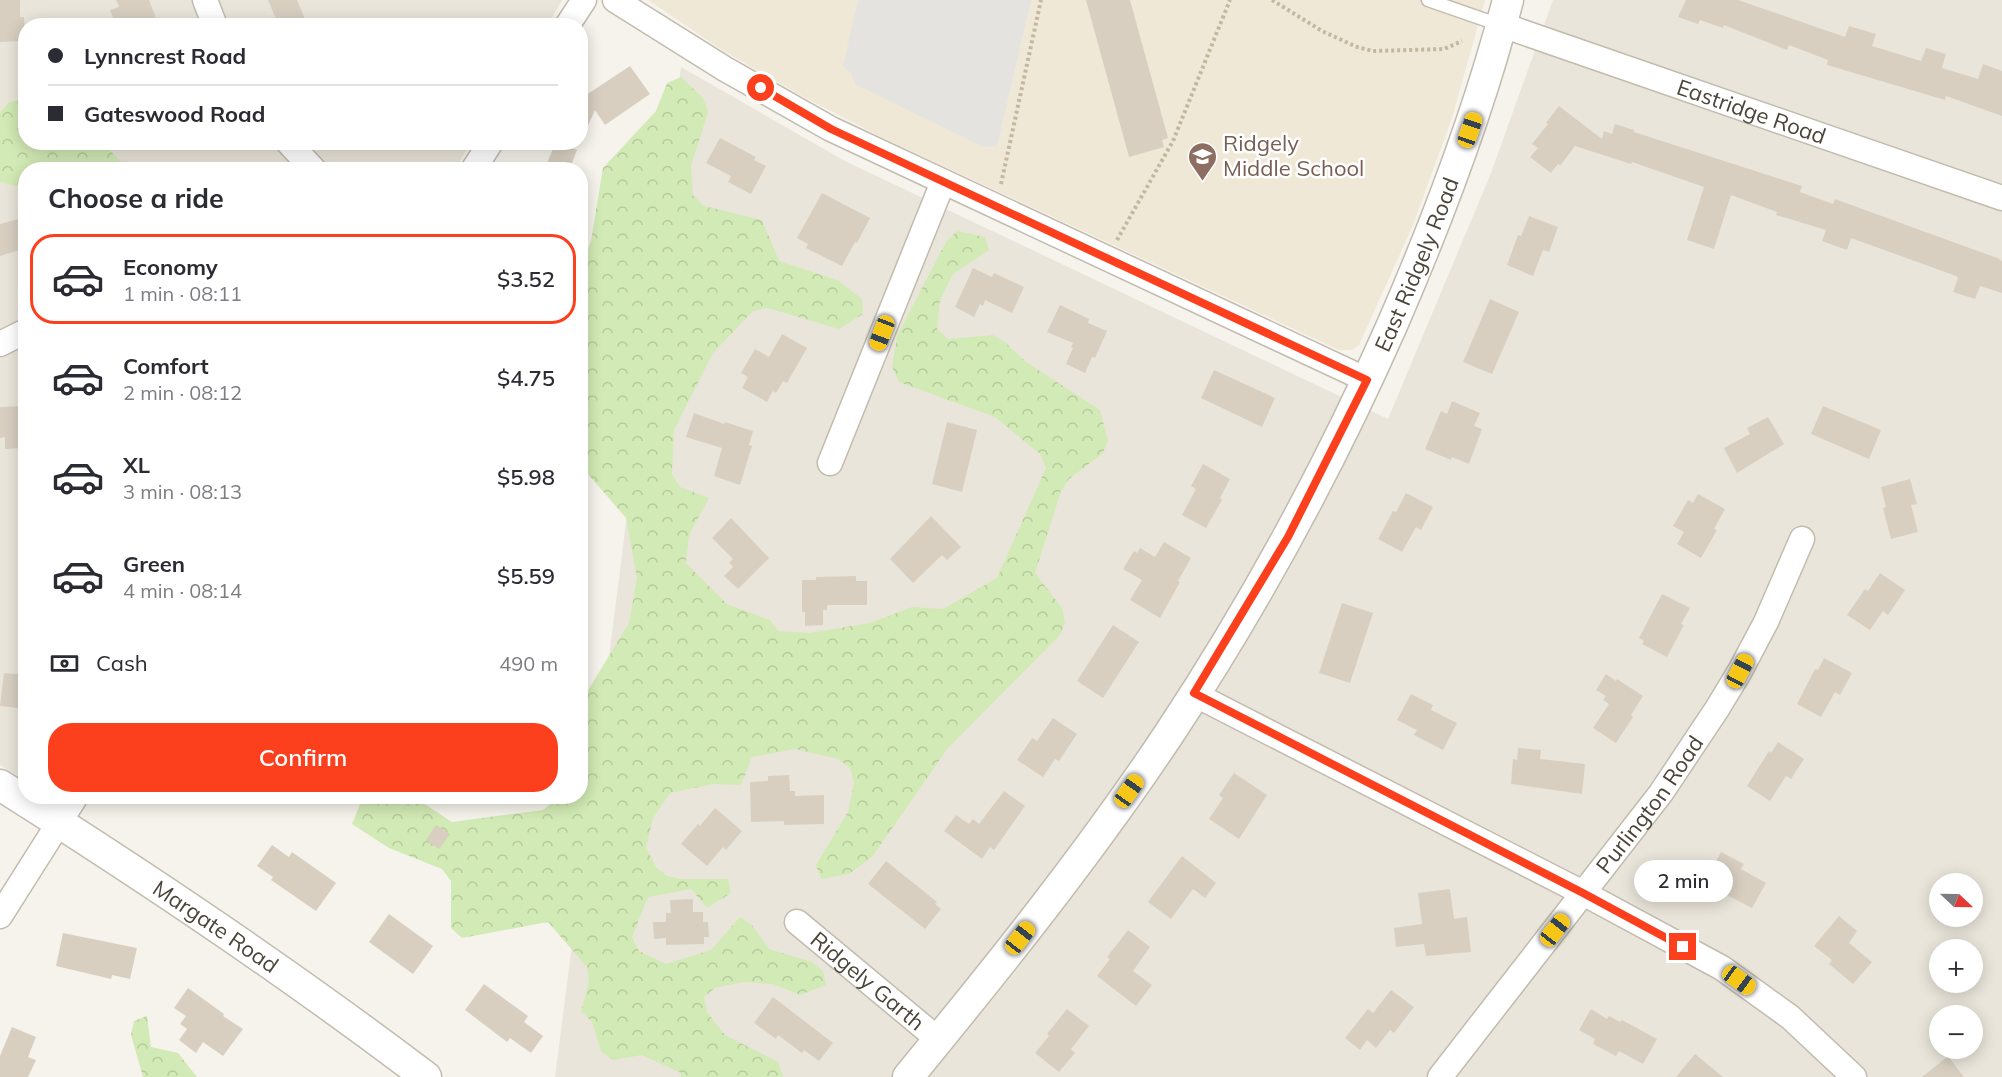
<!DOCTYPE html>
<html lang="en">
<head>
<meta charset="utf-8">
<style>
	body { margin:0; font-family:Mulish,sans-serif; background:#f7f7f7; color:#2b2b33; height:100vh; display:flex; flex-direction:column; font-size:22px; white-space:nowrap }
	* { box-sizing:border-box; margin:0 }
	p { font-size:20px; color:#7c7c81 }
	.icon { flex:none; width:33px; height:33px; fill:none; stroke:currentColor; stroke-width:2; stroke-linecap:round; stroke-linejoin:round }
	.map { position:relative; flex:1; overflow:hidden }
	.sheet { position:absolute; left:18px; top:162px; width:570px; height:642px; display:flex; flex-direction:column; background:#fff; border-radius:24px; box-shadow:0 3px 15px #0003 }
	.sheet>* { flex:none }
	.hud { position:absolute; left:18px; top:18px; width:570px; height:132px; border-radius:24px; box-shadow:0 3px 15px #0003; display:grid; align-content:center; height:132px; padding:0 30px; background:#fff }
	.needle { width:39px; rotate:112deg }
	.fabs { position:absolute; left:1929px; top:873px; display:grid; gap:12px }
	.fabs a { display:grid; place-items:center; width:54px; height:54px; border-radius:50%; background:#fff; box-shadow:0 3px 15px #0003; font-size:30px }
	.end { position:absolute; width:27px; height:27px; margin:-14px; border:8px solid #fc3f1d; background:#fff; box-shadow:0 0 0 3px #fff }
	.from { border-radius:50% }
	.bubble { position:absolute; height:42px; border-radius:21px; background:#fff; box-shadow:0 3px 15px #0003; font-size:20px; font-weight:600; line-height:42px; text-align:center }
	.car { position:absolute; width:18px; height:36px; margin:-18px -9px; border-radius:8px; box-shadow:0 0 4px 2px #0007; background:linear-gradient(#f5c518 24%,#345 0 40%,#f5c518 0 76%,#345 0 86%,#f5c518 0) }
	.hud b { display:flex; align-items:center; gap:21px; height:57px; font-size:22px }
	.hud b+b { border-top:2px solid #e1e1e2 }
	.hud i { width:15px; height:15px; background:#2b2b33 }
	ul { padding:0; list-style:none }
	li { display:flex; align-items:center; gap:18px; height:90px; margin:0 12px 9px; padding:0 18px; border:3px solid transparent; border-radius:24px }
	li div { flex:1 }
	li b { display:block; font-size:22px }
	li em { font-style:normal; font-weight:600 }
	li.active { border-color:#fc3f1d }
	li>.icon { width:54px; height:54px; stroke-width:1.5 }
	h2 { padding:0 30px; font-size:27px; line-height:72px }
	.pay { display:flex; align-items:center; gap:15px; height:66px; padding:0 30px; font-size:22px }
	.pay p { margin-inline-start:auto }
	.button { display:flex; gap:12px; margin-top:auto; padding:12px 30px }
	.button a { flex:1; height:69px; border-radius:24px; background:#fc3f1d; color:#fff; font-size:24px; font-weight:600; line-height:69px; text-align:center }
	.map>svg:first-child { display:block }
</style>
</head>
<body>
<div class="map">
<svg width="2002" height="1077" viewBox="0 0 2002 1077">
	<defs>
		<pattern id="forest-crowns" width="20" height="18" patternUnits="userSpaceOnUse" patternTransform="scale(1.5)"><rect width="20" height="18" fill="#d2eab5"/><path d="M2 6a3 3 0 1 1 6 0M12 15a3 3 0 1 1 6 0" fill="none" stroke="#b6ca9c"/></pattern>
	</defs>
	<rect width="100%" height="100%" fill="#f6f3ec"/>
	<!-- residential -->
	<path fill="#eae5da" fill-rule="evenodd" d="M0 0H562L547 26H26L25 98 9 102 0 112Z
		M1553 0H2002V1077H555L621 563 681 67 845 161 1388 419 1491 173ZM1940 884H1972V916H1940ZM1940 950H1972V982H1940ZM1940 1016H1972V1048H1940Z
		M103 143H471L454 170 128 169Z
		M0 182 26 189 25 780 0 765Z"/>
	<!-- education -->
	<path fill="#efe8d6" d="M648 0H1485L1452 118 1413 225 1359 345 1352 350H1339L881 137 800 95 722 50Z"/>
	<!-- forest -->
	<path fill="url(#forest-crowns)" d="M681 77 703 98 708 112 691 166 693 195 704 206 762 220 779 261 839 281 862 299 863 314 839 329 768 308 753 311 713 353 674 430 672 474 680 487 709 498 689 535 686 563 727 604 770 620 778 631 809 633 870 623 912 607 943 609 997 578 1046 468 1040 454 995 417 899 382 892 367 897 336 946 242 957 231 985 237 989 250 953 274 940 300 937 329 948 339 993 335 1005 342 1026 362 1100 410 1108 440 1103 453 1069 479 1061 491 1035 573 1062 608 1065 622 1060 635 948 748 872 857 849 874 821 879 816 865 848 812 854 783 850 768 838 759 795 749 752 757 741 785 713 784 670 793 653 818 646 847 656 867 667 876 682 879H728L731 893 707 908 691 889 648 897 632 937 639 951 666 964 711 950 740 917 752 925 769 949 812 962 823 971 826 985 800 995 773 984 744 982 715 988 704 997 707 1012 725 1035 778 1062 783 1077H681V1073L642 1055 613 1060 601 1051 592 1022 581 1011 589 982 587 967 548 922 462 938 451 928V881L442 869 389 848 352 824 363 797H414L452 822 543 810 555 800 557 797 580 796 582 700 629 623 637 578 626 518 581 466V268L591 241 603 168 656 111 667 83Z
		M25 98 26 142 103 143 128 169 26 170 25 189 0 182V112L9 102Z
		M147 1016 151 1047 178 1053 197 1077H143L131 1035 134 1021Z"/>
	<!-- parking -->
	<path fill="#e5e3e0" d="M858 0H1031L997 146 983 147 855 84 851 73 843 66Z"/>
	<!-- building -->
	<path fill="#d8cfc1" d="M0 0H20V17H24L25 41 0 42Z
		M116 0H149L159 26H116L110 10 119 7Z
		M268 0H297L308 26H279Z
		M1086 0H1130L1168 138 1162 140 1164 147 1129 157Z
		M1686 0H1738L1845 37 1849 26 1876 34 1872 46 1921 61 1926 48 1946 54 1942 68 1978 79 1983 64 2002 71V116L1946 96 1945 100 1827 65 1828 60 1789 45 1787 50 1724 25 1723 28 1700 20 1698 24 1678 17Z
		M630 66 650 94 605 125 595 110 580 143V99Z
		M1559 106 1602 139 1604 131 1612 134 1615 124 1634 130V132L1802 186 1800 192 1833 204 1835 199 1997 258 2002 261V293L1980 286 1975 299 1953 292 1958 278 1956 276 1851 238 1847 250 1822 241 1826 230 1776 215 1777 212 1731 195 1714 249 1687 240 1704 187 1632 162 1631 164 1575 146 1560 166 1558 164 1551 173 1530 157 1538 148 1532 144 1548 124 1546 123Z
		M720 138 756 157 754 160 766 166 751 194 728 182 731 176 706 163Z
		M556 142 577 150 569 170H544Z
		M822 193 870 218 857 243 855 242 842 266 806 248 808 244 797 238Z
		M1529 216 1558 227 1549 252 1543 250 1533 276 1507 265 1518 235 1521 236Z
		M26 217V248L0 256V224Z
		M973 268 992 277 994 273 1024 287 1012 313 985 300 983 306 980 304 974 317 955 307Z
		M1490 299 1519 312 1492 374 1463 362Z
		M1060 305 1089 319 1088 323 1107 331 1095 358 1092 357 1085 373 1066 364 1073 348 1071 347 1073 343 1047 332Z
		M782 334 807 348 787 383 783 381 776 393 773 391 767 402 742 388 748 377 741 373 755 349 769 357Z
		M1214 370 1275 398 1262 427 1201 398Z
		M1452 401 1480 413 1474 426 1482 429 1469 464 1452 457 1451 460 1425 449 1441 411 1447 414Z
		M26 406 24 448 5 449V437L0 438V407Z
		M1823 406 1881 430 1869 459 1811 434Z
		M694 413 724 424 725 422 753 431 749 445 752 446 740 485 714 476 722 448 686 437Z
		M1768 417 1784 444 1737 473 1724 448 1750 434 1747 428Z
		M947 422 977 430 962 492 932 484Z
		M1203 464 1230 479 1220 498 1222 500 1206 528 1182 515 1196 489 1191 486Z
		M1910 479 1917 504 1911 505 1918 532 1891 539 1883 508 1886 507 1881 487Z
		M1406 493 1433 507 1421 530 1416 527 1402 552 1378 539 1393 511 1396 512Z
		M1698 494 1725 509 1714 529 1717 530 1701 558 1677 544 1684 532 1673 526 1688 500 1693 503Z
		M931 516 961 547 947 560 942 555 913 583 890 559Z
		M731 518 769 558 738 589 724 576 733 567 729 563 733 559 712 538Z
		M1164 542 1191 558 1178 581 1180 582 1160 618 1130 600 1142 580 1123 569 1134 551 1137 553 1140 548 1155 557Z
		M1880 573 1905 590 1888 615 1883 611 1870 630 1847 615 1865 589 1868 591Z
		M856 576V581H867V605H827V610H823V625L805 626V612H802V580H816V577Z
		M1662 594 1690 608 1681 624 1684 625 1667 657 1642 644 1644 641 1639 638Z
		M1342 603 1373 613 1350 683 1319 673Z
		M1113 625 1139 642 1103 698 1077 681Z
		M1824 658 1852 673 1840 695 1835 692 1821 717 1797 704 1815 669 1818 670Z
		M4 673 26 675V709L0 706Z
		M1606 674 1616 681 1617 679 1643 696 1631 715 1633 717 1616 743 1593 728 1609 704 1603 700 1606 696 1596 690Z
		M1411 694 1433 705 1431 710 1457 723 1443 750 1414 735 1417 730 1397 720Z
		M1053 718 1077 734 1059 761 1055 759 1043 777 1017 760 1032 738 1037 741Z
		M1778 742 1804 759 1791 779 1786 776 1770 801 1747 786 1769 751 1771 753Z
		M1518 748 1541 750 1540 759 1585 764 1582 794 1511 784 1513 759 1517 760Z
		M1234 773 1267 795 1239 839 1209 819 1223 798 1219 795Z
		M789 775 790 791H795V796L824 795V824L784 825V821L751 822 750 782 768 781V776Z
		M1004 791 1025 806 994 850 990 847 982 859 944 831 956 815 969 824 973 819 979 824Z
		M715 808 742 831 726 850 723 847 707 866 681 844 698 824 700 826Z
		M436 825 450 834 439 849 426 840Z
		M272 845 289 857 292 852 336 883 316 911 271 880 273 877 257 866Z
		M1721 852 1744 864 1741 869 1766 883 1752 908 1723 893 1726 888 1707 878Z
		M1182 856 1216 883 1205 898 1193 889 1171 919 1148 902Z
		M886 861 937 902 935 904 941 909 925 929 868 884Z
		M1450 889 1454 919 1467 917 1471 952 1426 956 1424 944 1396 947 1394 928 1422 924 1418 893Z
		M693 899V912H703V922H708L709 937H704V944L666 945V938L654 939 653 922H666V913H671L670 900Z
		M389 914 433 946 413 974 369 942Z
		M1839 916 1857 931 1849 943 1872 962 1853 984 1829 964 1832 960 1814 946Z
		M1128 930 1150 947 1133 971 1152 985 1136 1006 1097 976 1110 959 1107 957Z
		M63 933 137 948 130 979 112 975 111 979 56 966Z
		M484 984 528 1016 524 1022 543 1036 531 1053 510 1038 507 1042 465 1010Z
		M188 988 224 1014 223 1016 243 1029 223 1056 203 1042 196 1053 179 1040 187 1029 180 1024 186 1016 174 1008Z
		M1391 990 1414 1007 1394 1033 1390 1030 1376 1048 1367 1040 1360 1050 1345 1038 1368 1009 1373 1013Z
		M773 997 833 1043 819 1061 804 1050 802 1053 778 1035 776 1039 754 1023Z
		M1067 1009 1089 1026 1071 1049 1075 1053 1059 1072 1035 1053 1049 1036 1047 1034Z
		M1591 1009 1607 1019 1609 1016 1620 1022 1622 1020 1657 1039 1643 1064 1619 1051 1616 1056 1593 1044 1595 1039 1579 1030Z
		M12 1027 36 1037 28 1057 36 1060 28 1077H0V1056Z
		M1695 1054 1723 1077H1676Z
		M1948 1056 1964 1077H1922Z"/>
	<g fill="none" stroke-linecap="round" stroke-linejoin="round">
		<defs>
			<path id="service" d="M1428 0 1500 25"/>
			<g id="minor">
				<path d="M205 0 215 26"/>
				<path d="M615 0 725 69 831 129 1367 380"/>
				<path id="s1" d="M1502 25 2002 198"/>
				<path d="M567 26 584 0"/>
				<path d="M288 142 314 170"/>
				<path d="M473 170 491 142"/>
				<path d="M0 344 26 331"/>
				<path d="M830 463 943 182"/>
				<path d="M1194 694 1583 893 1722 968 1790 1017 1854 1077"/>
				<path d="M0 916 76 796"/>
				<path id="s2" d="M797 922 939 1040"/>
				<path id="s3" d="M1440 1077 1661 793 1717 709 1740 671 1766 622 1802 539"/>
			</g>
			<g id="tertiary">
				<path id="s4" d="M0 785C146 877 289 973 426 1077"/>
				<path id="s5" d="M908 1077C999 966 1089 854 1169 734 1255 604 1330 466 1393 323 1439 217 1479 112 1508 0"/>
			</g>
		</defs>
		<!-- service casing -->
		<use href="#service" stroke="#c2bbae" stroke-width="15"/>
		<!-- minor casing -->
		<use href="#minor" stroke="#c2bbae" stroke-width="27"/>
		<!-- tertiary casing -->
		<use href="#tertiary" stroke="#c2bbae" stroke-width="33"/>
		<!-- path -->
		<path stroke="#c4b79f" stroke-width="4" stroke-dasharray="3 3" stroke-linecap="butt" d="M1272 0 1322 31 1357 47 1373 51 1444 49 1462 41
			M1001 184 1041 0
			M1117 240 1173 141 1230 0"/>
		<!-- service -->
		<use href="#service" stroke="#fff" stroke-width="12"/>
		<!-- minor -->
		<use href="#minor" stroke="#fff" stroke-width="24"/>
		<!-- tertiary -->
		<use href="#tertiary" stroke="#fff" stroke-width="30"/>
	</g>
	<g fill="none" stroke-linecap="round" stroke-linejoin="round">
		<!-- route -->
		<path stroke="#fc3f1d" stroke-width="8" d="M761 88 831 129 1367 380 1288 537 1194 693 1583 893 1683 947"/>
	</g>
	<!-- icons -->
	<defs>
		<symbol id="school-pin" viewBox="-11 -11 22 30"><path d="M0 17L-7.5 6A9.5 9.5 0 1 1 7.5 6Z" fill="#8d6e63" stroke="#fff"/><path d="M0-5L7-2L0 1L-7-2ZM-4 1L0 2.5L4 1V4Q0 6-4 4Z" fill="#fff"/></symbol>
	</defs>
	<g fill-rule="evenodd">
		<use href="#school-pin" x="1186" y="140" width="33" height="45"/>
	</g>
	<g text-anchor="middle" stroke-width="5" stroke-linejoin="round" paint-order="stroke">
		<!-- street labels -->
		<g font-size="22" fill="#4b4439" stroke="#fff">
			<text dy="8" stroke="none"><textPath href="#s1" startOffset="264">Eastridge Road</textPath></text>
			<text dy="8" stroke="none"><textPath href="#s5" startOffset="963">East Ridgely Road</textPath></text>
			<text dy="8" stroke="none"><textPath href="#s3" startOffset="344">Purlington Road</textPath></text>
			<text dy="8" stroke="none"><textPath href="#s4" startOffset="258">Margate Road</textPath></text>
			<text dy="8" stroke="none"><textPath href="#s2" startOffset="92">Ridgely Garth</textPath></text>
		</g>
		<!-- education labels -->
		<g font-size="22" fill="#785e54" stroke="#fff" text-anchor="start">
			<text x="1223" y="151">Ridgely<tspan x="1223" dy="25">Middle School</tspan></text>
		</g>
	</g>
</svg>
<div class="fabs">
<a><svg class="needle" viewBox="-14 -14 28 28"><path d="M0-13l5 13h-10z" fill="#e53935"/><path d="M0 13l5-13h-10z" fill="#7c7c81"/></svg></a>
<a>+</a>
<a>−</a>
</div>
<i class="end from" style="left:761px;top:88px"></i>
<i class="end" style="left:1683px;top:947px"></i>
<div class="bubble" style="left:1634px;top:860px;width:99px">2 min</div>
<i class="car" style="left:1470px;top:130px;rotate:19deg"></i>
<i class="car" style="left:882px;top:333px;rotate:201deg"></i>
<i class="car" style="left:1740px;top:671px;rotate:28deg"></i>
<i class="car" style="left:1129px;top:791px;rotate:35deg"></i>
<i class="car" style="left:1555px;top:930px;rotate:38deg"></i>
<i class="car" style="left:1020px;top:938px;rotate:38deg"></i>
<i class="car" style="left:1739px;top:980px;rotate:126deg"></i>
<div class="hud">
<b><i class="from"></i>Lynncrest Road</b>
<b><i></i>Gateswood Road</b>
</div>
<section class="sheet">
<h2>Choose a ride</h2>
<ul>
<li class="active"><svg class="icon" aria-label="car" viewBox="0 0 24 24"><path d="M5 17H2v-5l4-1 3-4h7l3 4 3 1v5h-3M9 17h6M6 11h13"/><circle cx="7" cy="17" r="2"/><circle cx="17" cy="17" r="2"/></svg><div><b>Economy</b><p>1 min · 08:11</p></div><em>$3.52</em></li>
<li><svg class="icon" aria-label="car" viewBox="0 0 24 24"><path d="M5 17H2v-5l4-1 3-4h7l3 4 3 1v5h-3M9 17h6M6 11h13"/><circle cx="7" cy="17" r="2"/><circle cx="17" cy="17" r="2"/></svg><div><b>Comfort</b><p>2 min · 08:12</p></div><em>$4.75</em></li>
<li><svg class="icon" aria-label="car" viewBox="0 0 24 24"><path d="M5 17H2v-5l4-1 3-4h7l3 4 3 1v5h-3M9 17h6M6 11h13"/><circle cx="7" cy="17" r="2"/><circle cx="17" cy="17" r="2"/></svg><div><b>XL</b><p>3 min · 08:13</p></div><em>$5.98</em></li>
<li><svg class="icon" aria-label="car" viewBox="0 0 24 24"><path d="M5 17H2v-5l4-1 3-4h7l3 4 3 1v5h-3M9 17h6M6 11h13"/><circle cx="7" cy="17" r="2"/><circle cx="17" cy="17" r="2"/></svg><div><b>Green</b><p>4 min · 08:14</p></div><em>$5.59</em></li>
</ul>
<div class="pay"><svg class="icon" aria-label="cash" viewBox="0 0 24 24"><path d="M3 7h18v10H3z"/><circle cx="12" cy="12" r="2"/></svg>Cash<p>490 m</p></div>
<div class="button"><a>Confirm</a></div>
</section>
</div>
</body>
</html>
